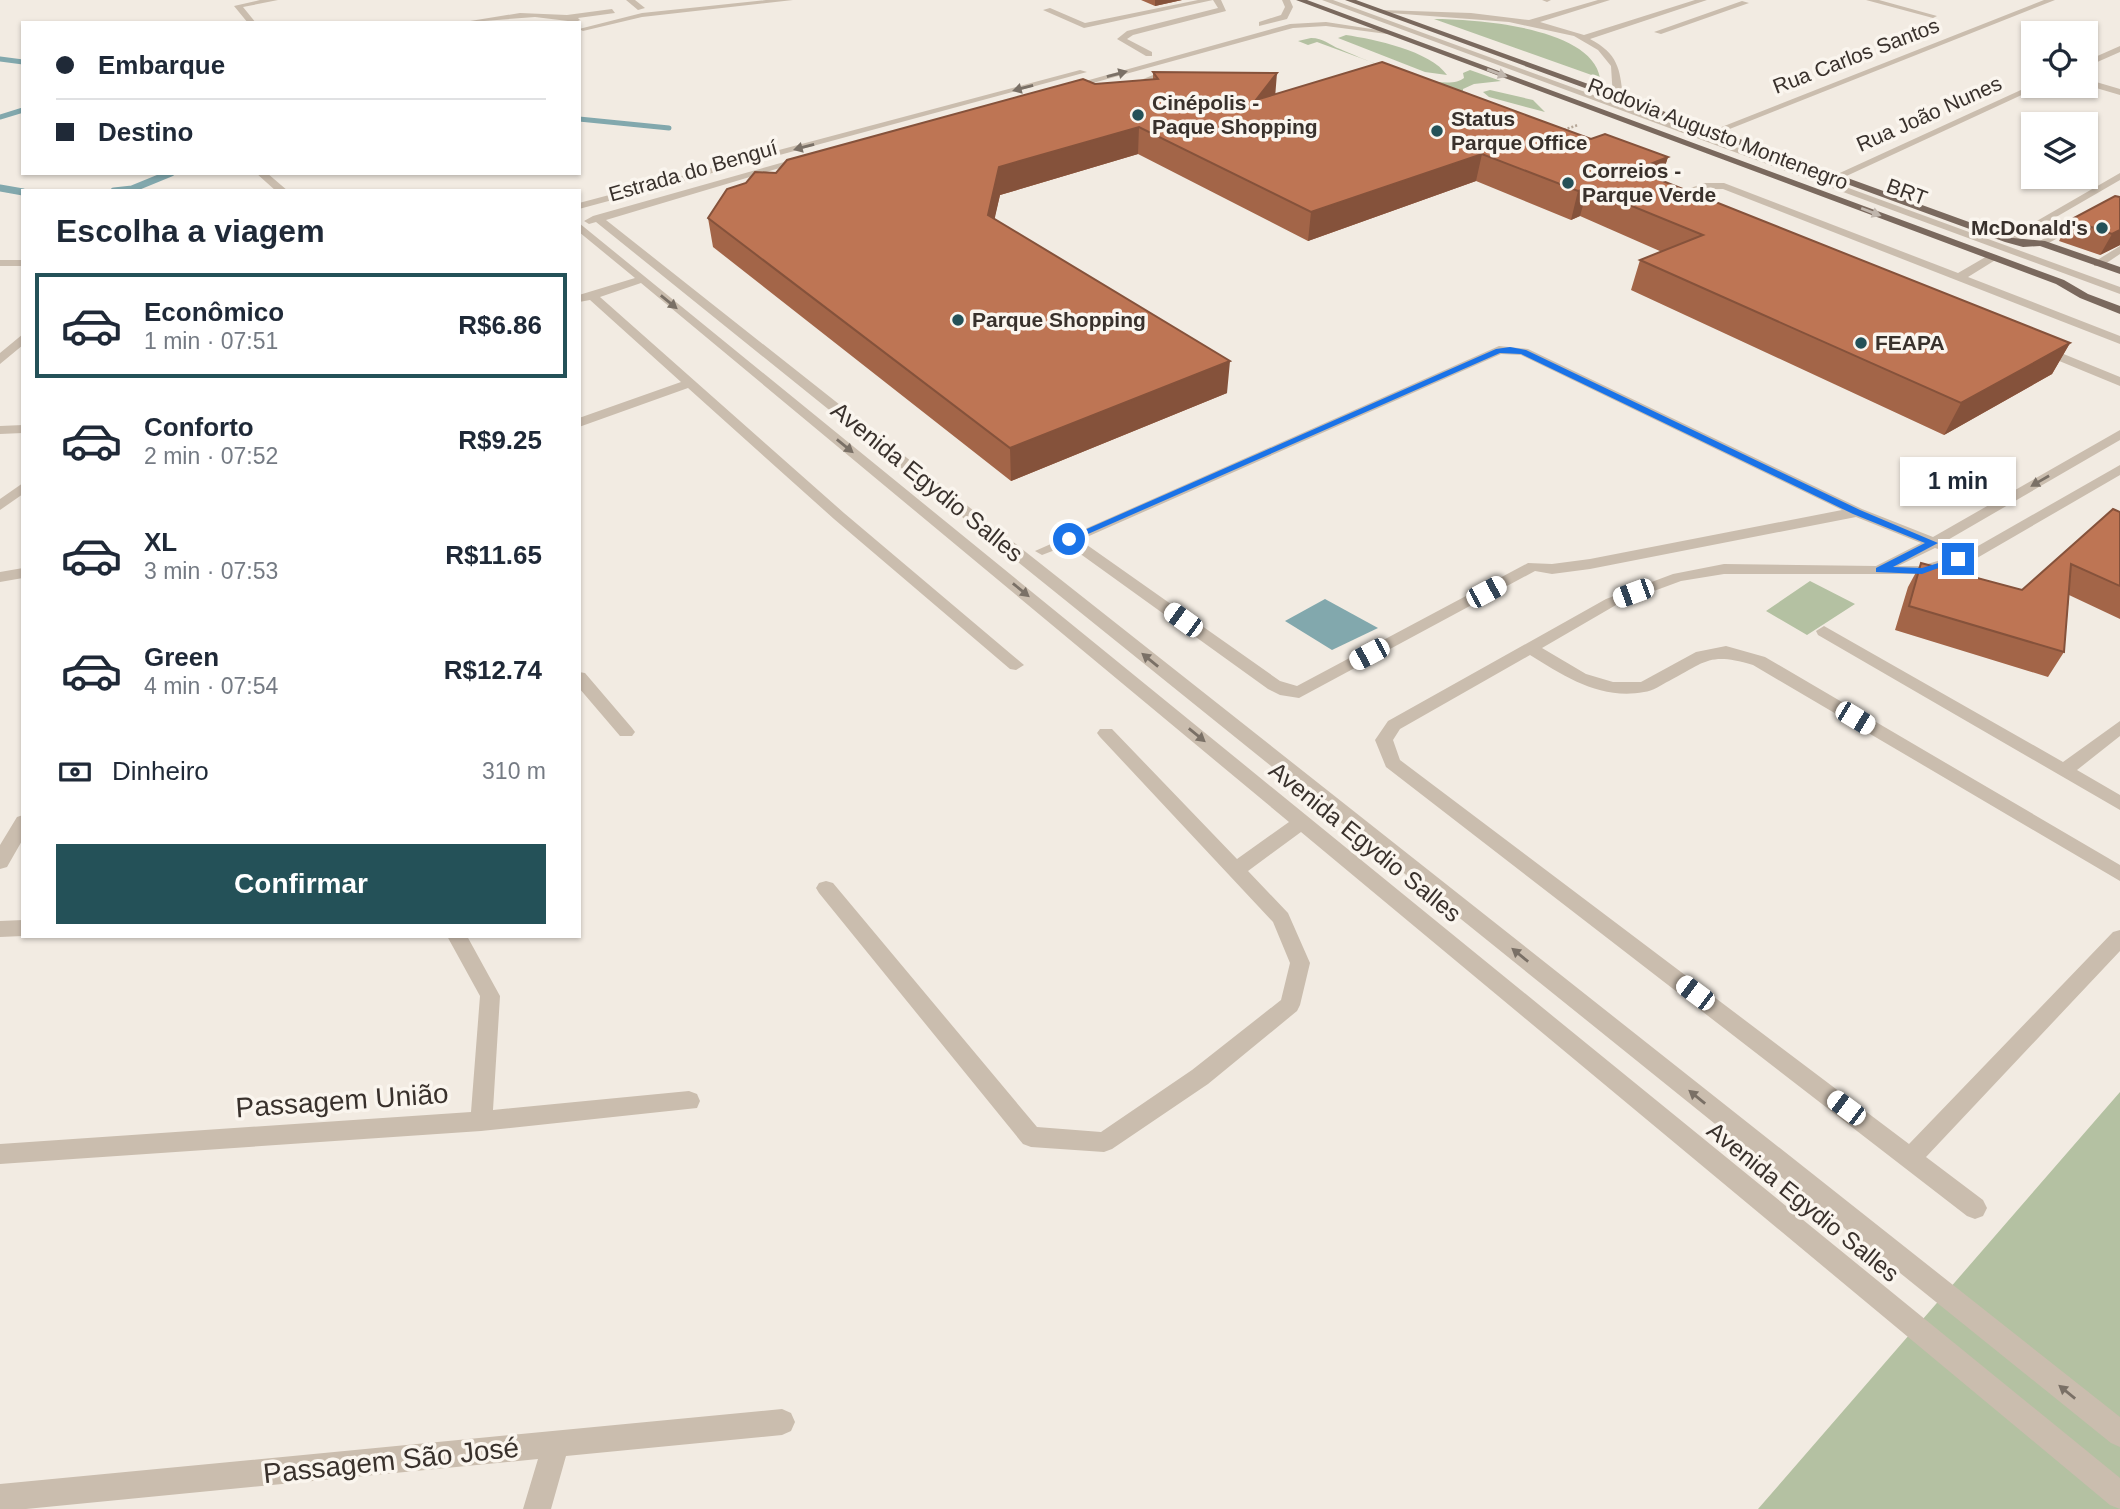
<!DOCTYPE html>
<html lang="pt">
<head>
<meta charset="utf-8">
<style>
	body { margin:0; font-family:Helvetica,sans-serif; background:#f2f2f3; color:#1f2937; height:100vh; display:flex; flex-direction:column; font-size:26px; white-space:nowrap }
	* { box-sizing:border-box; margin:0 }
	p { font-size:23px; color:#747a83 }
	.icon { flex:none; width:38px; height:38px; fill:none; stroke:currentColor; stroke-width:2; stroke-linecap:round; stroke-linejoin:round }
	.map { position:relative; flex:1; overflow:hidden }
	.side { position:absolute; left:21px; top:189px; width:560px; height:749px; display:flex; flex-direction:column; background:#fff; border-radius:0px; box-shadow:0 2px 5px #0004 }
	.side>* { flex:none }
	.top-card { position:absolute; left:21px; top:21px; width:560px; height:154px; border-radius:0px; box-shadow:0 2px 5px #0004; display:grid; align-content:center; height:154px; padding:0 35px; background:#fff }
	.buttons { position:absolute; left:2021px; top:21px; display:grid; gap:14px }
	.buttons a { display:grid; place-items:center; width:77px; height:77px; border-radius:0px; background:#fff; box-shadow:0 2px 5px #0004; font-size:35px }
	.end { position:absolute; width:32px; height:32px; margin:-16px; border:9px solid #1a73e8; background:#fff; box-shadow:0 0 0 4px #fff }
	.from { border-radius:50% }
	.bubble { position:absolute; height:49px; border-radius:0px; background:#fff; box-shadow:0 2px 5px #0004; font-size:23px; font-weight:700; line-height:49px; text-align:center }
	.car { position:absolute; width:21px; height:42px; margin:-21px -10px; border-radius:9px; box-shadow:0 0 5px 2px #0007; background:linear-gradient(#fff 24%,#345 0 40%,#fff 0 76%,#345 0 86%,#fff 0) }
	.top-card b { display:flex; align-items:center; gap:24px; height:66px; font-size:26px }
	.top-card b+b { border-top:2px solid #e0e1e3 }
	.top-card i { width:18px; height:18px; background:#1f2937 }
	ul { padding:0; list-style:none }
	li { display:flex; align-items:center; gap:21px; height:105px; margin:0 14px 10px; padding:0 21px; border:4px solid transparent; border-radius:0px }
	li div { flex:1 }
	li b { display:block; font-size:26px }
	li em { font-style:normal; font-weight:700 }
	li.active { border-color:#245158 }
	li>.icon { width:63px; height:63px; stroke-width:1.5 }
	h2 { padding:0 35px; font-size:32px; line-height:84px }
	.pay { display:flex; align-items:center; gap:18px; height:77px; padding:0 35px; font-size:26px }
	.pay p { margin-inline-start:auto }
	.cta { display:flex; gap:14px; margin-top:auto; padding:14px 35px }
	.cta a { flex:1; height:80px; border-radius:0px; background:#245158; color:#fff; font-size:28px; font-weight:700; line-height:80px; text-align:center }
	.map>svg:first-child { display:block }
</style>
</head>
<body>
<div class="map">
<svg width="2120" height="1509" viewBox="0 0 2120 1509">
	<rect width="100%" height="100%" fill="#f2ebe2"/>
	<!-- green -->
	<path fill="#b4c1a2" d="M1434 19C1475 19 1592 27 1600 78Z
		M1346 35C1373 39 1431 51 1447 75L1425 72 1338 38Z
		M1311 38C1324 38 1329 45 1340 49 1363 59 1444 95 1464 78L1463 73 1470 70 1501 81 1474 84 1463 89V94L1485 104 1317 42 1308 45 1298 41Z
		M1490 90 1533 100 1545 112 1489 97 1483 92Z
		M1810 581 1855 604 1807 635 1766 611Z
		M2120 1092V1509H1758Z"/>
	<!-- water -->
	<path fill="#82a8ad" d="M1325 599 1378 628 1332 650 1285 621Z"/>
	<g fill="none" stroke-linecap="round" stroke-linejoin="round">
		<!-- stream-far1 -->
		<path stroke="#82a8ad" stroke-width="5" d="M0 59 23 62
			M0 117 23 110
			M579 119 669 128"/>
		<!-- stream -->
		<path stroke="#82a8ad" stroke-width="7" d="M0 188 23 192
			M114 191 132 189 171 173"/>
		<!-- path -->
		<path stroke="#b6a798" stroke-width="2.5" stroke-dasharray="2 2" stroke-linecap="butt" d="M1560 131 1578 125"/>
		<!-- minor -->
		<path fill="#cabdae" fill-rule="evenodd" d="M260 0H278L243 7 256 23H248L234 6Z
			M626 0H635L645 8 638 10Z
			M766 0H793L642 17 583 31 579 29 642 13Z
			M1198 0H1213L1084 28 1043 10 1050 8 1085 23Z
			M1213 0H1221L1226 11 1133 35 1127 39 1152 52V56H1146L1117 39 1127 31 1218 8Z
			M1282 0H1290L1293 7 1287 19 1259 26V22L1281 15 1285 7Z
			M1322 0H1333L2120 287V294Z
			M1542 0H1551L1547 2Z
			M1598 0H1610L1540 22 1584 35 1695 0H1707L1590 39C1618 54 1620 68 1623 98L1618 101 1613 98 1611 66 1598 50 1574 36 1509 22 1377 12 1381 10 1471 13 1529 20Z
			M1866 0H1879L1937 16 1933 18Z
			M2044 0H2055L1717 134 1709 132Z
			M1742 1 1749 3 1661 34 1654 32Z
			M612 9 615 13 578 18 580 20 576 22 535 17 458 23 520 13 567 15Z
			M1326 22 1391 32 1387 34 1326 26 1293 28 1071 89 1064 87 1290 24Z
			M2120 46V52L2086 67V61Z
			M1080 70 1087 72 579 209V203Z
			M1153 75 1157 78 1156 80 1123 92 1119 89Z
			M2086 79 2120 89V95L2086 85Z
			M2034 84 2041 86 1840 179 1831 177Z
			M802 157 810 159 606 220 2120 1417V1447L2111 1443 596 222 589 224 584 221 593 216Z
			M256 173H267L288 191H276Z
			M2120 173V180L2013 242 2004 240Z
			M1724 183 1958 273 1989 255H1997V259L1968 277 2120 336V344L1723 189H1706L1682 198 1688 203 1683 206 1672 199 1673 194 1705 183Z
			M2100 208 2120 211V217L2102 214 2045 245 2036 243Z
			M579 223 2120 1478V1509L2110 1505 1301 832 1248 871 1288 913 1310 963 1300 1005 1297 1011 1208 1084 1112 1149 1104 1152 1031 1147 1023 1144 819 893 816 888 819 883 826 881 833 883 1037 1127 1101 1132 1192 1070 1281 1000 1290 963 1273 922 1100 737 1097 733 1100 729H1112L1237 859 1289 822 641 283 600 297 844 513 1024 665 1016 670 1010 669 834 519 688 388 579 427V418L681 382 590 300 579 302V295L635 278 579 232Z
			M2120 246V254L2102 266H2094V262Z
			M0 260H23V266H0Z
			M23 334V345L0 364V353Z
			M2039 344 2120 377V386L2035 351 2033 348Z
			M1499 346 1528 349 1862 509 1933 537 2120 430V440L1946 541 1971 550 2120 465V475L1977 558 1927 574H1724L1681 581 1616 605 1542 648 1586 674 1613 682H1641L1696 652 1726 646 1765 657 2120 865V881L1753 665C1710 652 1706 661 1669 681 1661 685 1653 691 1644 692 1601 700 1565 677 1530 655L1400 729 1393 740 1400 760 1909 1144 2113 932 2120 930V951L1926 1157 1983 1200 1987 1208 1983 1216 1975 1219 1967 1216 1386 767 1375 740 1388 721 1606 599 1673 574 1724 564 1876 566 1921 543 1856 517 1590 569 1552 574 1535 571 1299 698 1280 695 1268 689 1068 545 1042 555 1035 551ZM1501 354 1521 355 1842 510 1590 559 1552 564 1528 563 1297 686 1280 681 1080 540ZM1935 548 1957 555 1921 566H1898Z
			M23 425V433L0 434V426Z
			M23 483V494L0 510V499Z
			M23 568V578L0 582V572Z
			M1824 626 2063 762 2120 721V736L2077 770 2120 795V810L1818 635 1816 631Z
			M579 672 585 673 632 728 635 732 632 736H620L579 688Z
			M23 815V839L7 867 0 869V845L17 817Z
			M23 920V936L0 937V921Z
			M447 936H467L500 996 493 1110 689 1091 697 1094 700 1101 697 1108 481 1131 0 1164V1144L471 1112 480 996Z
			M782 1409 791 1413 795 1422 791 1431 782 1435 566 1456 551 1509H523L538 1459 26 1509H0V1484Z"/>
		<!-- major -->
		<path fill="#7a695e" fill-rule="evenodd" d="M1296 0H1307L2064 280 2088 294 2120 306V314L2080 298 2056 284Z
			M1345 0H1356L2013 238 2045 241 2120 267V274L2040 246 2023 247 2005 242Z"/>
	</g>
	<!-- wall -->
	<path fill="#a36548" d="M1141 0H1182L1155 6Z
		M1153 72 1275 94 1591 139 1668 157 1660 180 2070 343 2052 374 1944 435 1631 290 1640 260 1662 252 1580 216 1571 220 1476 181 1308 241 1138 154 1000 195 994 219 1227 393 1011 481 713 247 708 218 776 173 1153 80Z
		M2120 197V245L2100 255 2059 241 2070 220Z
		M2120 512V619L2069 595 2064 652 2048 677 1895 630 1908 587 1921 563 2022 590Z"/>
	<!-- shaded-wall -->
	<path fill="#85523b" d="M1155 0H1182L1155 6Z
		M1277 73 1275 98 1256 100Z
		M1139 127 1138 154 1000 195 989 244 988 215 999 167Z
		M1482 154 1476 181 1308 241 1311 212Z
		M1668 157 1659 185 1635 170Z
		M1588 188 1580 216 1571 220 1578 191Z
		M2120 230V245L2100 255 2112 234Z
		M2070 343 2052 374 1944 435 1961 403Z
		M1230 361 1227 393 1011 481 1010 448Z"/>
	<!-- building -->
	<path fill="#be7554" stroke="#85523b" stroke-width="2" d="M1382 62 1591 139 1605 134 1668 157 1635 170 2070 343 1961 403 1640 260 1703 235 1588 188 1578 191 1482 154 1311 212 1139 127 999 167 988 215 1230 361 1010 448 708 218 727 189 746 183 755 172 776 173 787 160 1083 79 1095 84 1158 79 1153 72 1277 73 1256 100Z
		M2115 196 2120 197V230L2112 234 2070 220Z
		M2113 509 2120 512V586L2071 564 2064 652 1909 606 1921 563 2022 590Z"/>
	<!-- one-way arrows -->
	<defs><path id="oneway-solid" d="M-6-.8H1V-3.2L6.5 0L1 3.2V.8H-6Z" transform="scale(1.75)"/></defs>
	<g fill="#c0b6ad">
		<use href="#oneway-solid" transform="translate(1497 73) rotate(20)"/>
		<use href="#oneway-solid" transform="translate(1871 212) rotate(21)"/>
	</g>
	<g fill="#7a7066">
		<use href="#oneway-solid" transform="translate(1117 74) rotate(-15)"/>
		<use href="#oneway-solid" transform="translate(1023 88) rotate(165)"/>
		<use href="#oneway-solid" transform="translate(804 147) rotate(165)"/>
		<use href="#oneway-solid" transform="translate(669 302) rotate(39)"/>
		<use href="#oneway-solid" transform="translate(845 446) rotate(39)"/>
		<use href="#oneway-solid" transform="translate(2040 481) rotate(150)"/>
		<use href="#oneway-solid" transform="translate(1021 590) rotate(39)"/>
		<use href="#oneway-solid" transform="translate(1150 660) rotate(-141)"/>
		<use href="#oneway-solid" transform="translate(1197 735) rotate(39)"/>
		<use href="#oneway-solid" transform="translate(1520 955) rotate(-141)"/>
		<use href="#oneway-solid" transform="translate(1697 1097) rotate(-141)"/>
		<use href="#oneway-solid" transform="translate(2067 1392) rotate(-141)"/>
	</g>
	<!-- route -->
	<path fill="#1a73e8" d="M1510 347 1526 350 1860 510 1938 543 1893 567 1922 568 1958 557 1963 559 1922 574 1876 572V568L1925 543 1853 514 1521 354 1500 353 1072 541 1064 539 1496 349Z"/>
	<!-- markers -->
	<g fill="#245158" stroke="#faf5ee" stroke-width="2.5">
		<circle cx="1138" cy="115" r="7"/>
		<circle cx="1437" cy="131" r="7"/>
		<circle cx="1568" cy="183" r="7"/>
		<circle cx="2102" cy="228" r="7"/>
		<circle cx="958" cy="320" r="7"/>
		<circle cx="1861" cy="343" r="7"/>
	</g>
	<g text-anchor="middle" stroke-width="7" stroke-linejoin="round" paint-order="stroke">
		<!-- far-street labels -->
		<g font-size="21" fill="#39312c" stroke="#faf5ee">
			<text transform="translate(1856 56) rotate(-21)" y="7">Rua Carlos Santos</text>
			<text transform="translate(1929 114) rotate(-24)" y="7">Rua João Nunes</text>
			<text transform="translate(1718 134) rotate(21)" y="7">Rodovia Augusto Montenegro</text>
			<text transform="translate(693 171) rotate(-16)" y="7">Estrada do Benguí</text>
			<text transform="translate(1907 192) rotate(20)" y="7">BRT</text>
		</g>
		<!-- far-poi labels -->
		<g font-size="21" font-weight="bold" fill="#39312c" stroke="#faf5ee" text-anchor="start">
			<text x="1152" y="110">Cinépolis -<tspan x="1152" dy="24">Paque Shopping</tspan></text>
			<text x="1451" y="126">Status<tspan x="1451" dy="24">Parque Office</tspan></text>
			<text x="1582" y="178">Correios -<tspan x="1582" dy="24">Parque Verde</tspan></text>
			<text x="2088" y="235" text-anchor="end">McDonald's</text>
			<text x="972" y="327">Parque Shopping</text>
			<text x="1875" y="350">FEAPA</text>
		</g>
		<!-- street labels -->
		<g font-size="24" fill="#39312c" stroke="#faf5ee">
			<text transform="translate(927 482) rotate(39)" y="8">Avenida Egydio Salles</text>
			<text transform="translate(1365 842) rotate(39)" y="8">Avenida Egydio Salles</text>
			<text transform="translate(1803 1202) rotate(39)" y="8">Avenida Egydio Salles</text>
		</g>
		<!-- near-street labels -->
		<g font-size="28" fill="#39312c" stroke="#faf5ee">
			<text transform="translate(342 1100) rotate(-4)" y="10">Passagem União</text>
			<text transform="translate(391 1460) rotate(-6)" y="10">Passagem São José</text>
		</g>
	</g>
</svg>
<div class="buttons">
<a><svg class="icon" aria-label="locate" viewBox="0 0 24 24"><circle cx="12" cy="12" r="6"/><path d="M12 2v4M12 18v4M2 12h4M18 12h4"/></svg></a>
<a><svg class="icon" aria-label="layers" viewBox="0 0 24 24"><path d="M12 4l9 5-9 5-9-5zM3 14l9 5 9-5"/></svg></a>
</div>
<i class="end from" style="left:1069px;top:539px"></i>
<i class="end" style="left:1958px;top:559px"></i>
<div class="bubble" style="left:1900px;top:457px;width:116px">1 min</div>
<i class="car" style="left:1486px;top:592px;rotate:62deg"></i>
<i class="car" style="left:1633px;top:593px;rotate:250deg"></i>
<i class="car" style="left:1183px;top:620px;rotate:306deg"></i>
<i class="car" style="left:1369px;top:654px;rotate:242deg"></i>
<i class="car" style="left:1855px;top:718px;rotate:121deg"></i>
<i class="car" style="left:1695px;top:993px;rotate:307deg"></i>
<i class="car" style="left:1846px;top:1108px;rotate:307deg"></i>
<div class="top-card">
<b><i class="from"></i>Embarque</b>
<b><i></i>Destino</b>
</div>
<section class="side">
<h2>Escolha a viagem</h2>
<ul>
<li class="active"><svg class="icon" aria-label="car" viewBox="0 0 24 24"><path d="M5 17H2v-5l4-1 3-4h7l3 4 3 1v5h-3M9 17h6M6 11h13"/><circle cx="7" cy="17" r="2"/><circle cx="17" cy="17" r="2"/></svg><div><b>Econômico</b><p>1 min · 07:51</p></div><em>R$6.86</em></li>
<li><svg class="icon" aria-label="car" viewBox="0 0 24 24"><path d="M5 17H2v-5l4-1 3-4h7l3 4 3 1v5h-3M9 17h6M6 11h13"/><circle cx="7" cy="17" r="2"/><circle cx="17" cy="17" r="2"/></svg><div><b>Conforto</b><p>2 min · 07:52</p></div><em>R$9.25</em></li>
<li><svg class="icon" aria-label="car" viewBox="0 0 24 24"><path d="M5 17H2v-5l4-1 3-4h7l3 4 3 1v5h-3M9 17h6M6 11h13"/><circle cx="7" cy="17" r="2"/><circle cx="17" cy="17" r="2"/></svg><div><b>XL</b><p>3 min · 07:53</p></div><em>R$11.65</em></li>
<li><svg class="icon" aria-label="car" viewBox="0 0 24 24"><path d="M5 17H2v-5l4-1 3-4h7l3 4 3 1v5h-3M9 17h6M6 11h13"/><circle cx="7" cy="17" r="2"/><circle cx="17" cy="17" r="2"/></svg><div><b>Green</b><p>4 min · 07:54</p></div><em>R$12.74</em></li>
</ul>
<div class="pay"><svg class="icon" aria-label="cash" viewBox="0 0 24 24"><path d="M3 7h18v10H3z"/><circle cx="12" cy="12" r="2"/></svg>Dinheiro<p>310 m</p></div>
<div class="cta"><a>Confirmar</a></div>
</section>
</div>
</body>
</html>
